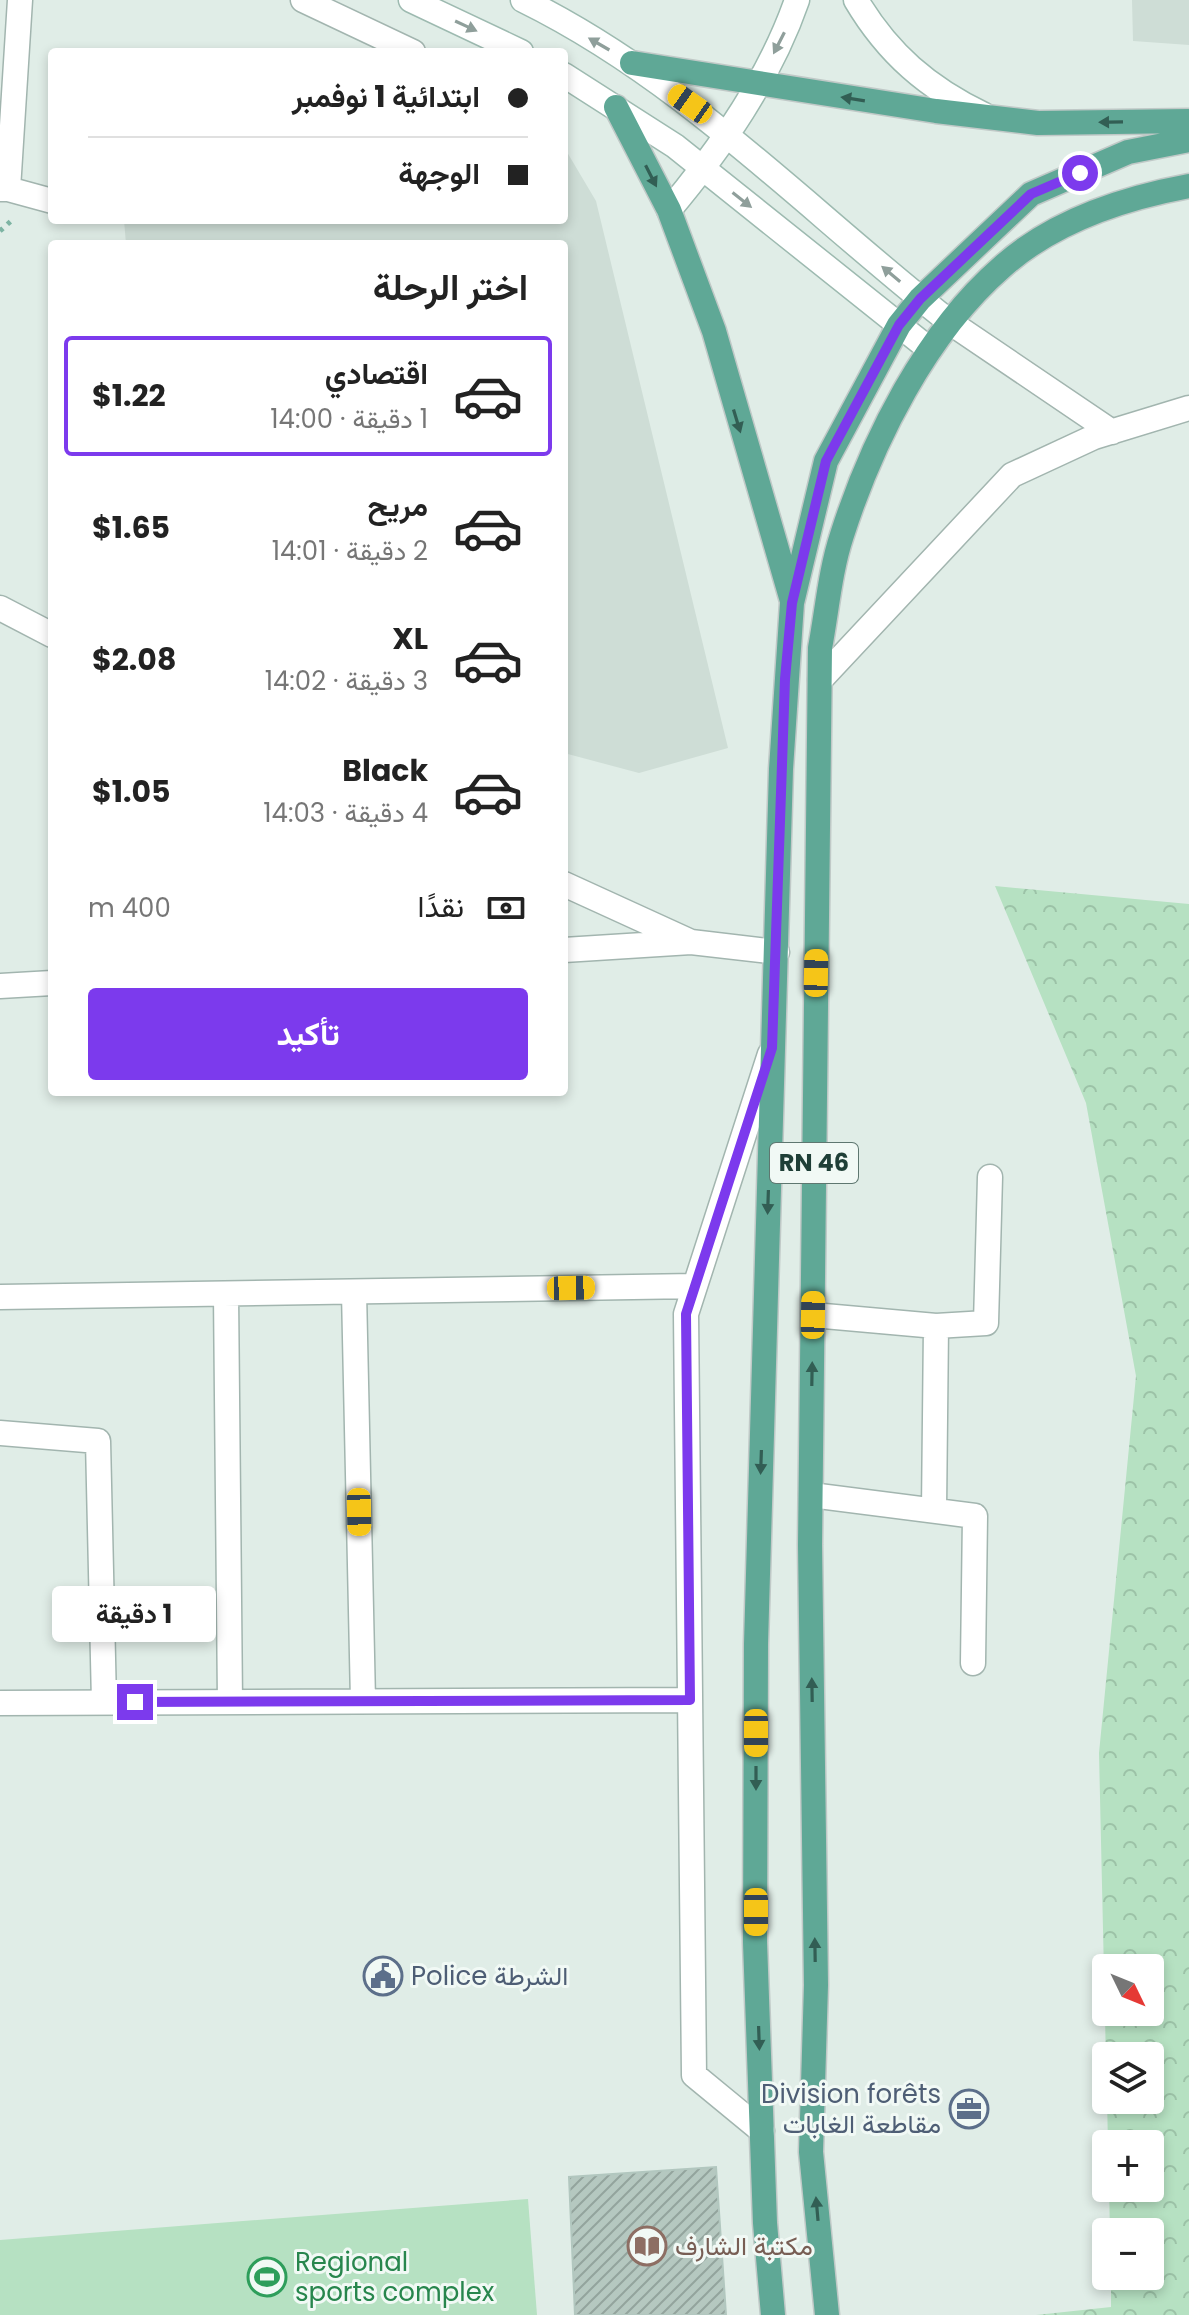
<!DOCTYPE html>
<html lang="ar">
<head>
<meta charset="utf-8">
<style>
	body { margin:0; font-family:Poppins,Vazirmatn,sans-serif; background:#f6f6f6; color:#222; direction:rtl; height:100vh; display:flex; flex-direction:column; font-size:30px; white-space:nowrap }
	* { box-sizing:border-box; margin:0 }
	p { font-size:26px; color:#767676 }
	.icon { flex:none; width:44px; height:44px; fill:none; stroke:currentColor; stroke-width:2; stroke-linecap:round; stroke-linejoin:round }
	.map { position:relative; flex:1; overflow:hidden; direction:ltr }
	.details { position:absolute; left:48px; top:240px; width:520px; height:856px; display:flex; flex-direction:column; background:#fff; border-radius:8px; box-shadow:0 4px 12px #0003; direction:rtl }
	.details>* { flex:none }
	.hud { position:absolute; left:48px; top:48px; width:520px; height:176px; border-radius:8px; box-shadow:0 4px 12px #0003; direction:rtl; display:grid; align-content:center; height:176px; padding:0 40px; background:#fff }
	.needle { width:52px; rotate:133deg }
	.buttons { position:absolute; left:1092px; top:1954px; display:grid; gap:16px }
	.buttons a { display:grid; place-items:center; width:72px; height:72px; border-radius:8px; background:#fff; box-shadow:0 4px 12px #0003; font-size:40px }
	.end { position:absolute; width:36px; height:36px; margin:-18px; border:10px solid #7c3aed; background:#fff; box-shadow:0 0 0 4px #fff }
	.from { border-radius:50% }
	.bubble { position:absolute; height:56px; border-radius:8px; background:#fff; box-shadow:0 4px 12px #0003; font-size:26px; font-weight:700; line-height:56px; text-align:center; direction:rtl }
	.car { position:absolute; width:24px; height:48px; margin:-24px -12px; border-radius:10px; box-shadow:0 0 6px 2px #0007; background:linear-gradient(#f5c518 24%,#345 0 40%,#f5c518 0 76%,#345 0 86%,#f5c518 0) }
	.hud b { display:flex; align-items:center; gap:28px; height:76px; font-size:30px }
	.hud b+b { border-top:2px solid #e0e0e0 }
	.hud i { width:20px; height:20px; background:#222 }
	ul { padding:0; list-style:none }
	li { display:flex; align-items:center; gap:24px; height:120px; margin:0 16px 12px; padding:0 24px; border:4px solid transparent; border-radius:8px }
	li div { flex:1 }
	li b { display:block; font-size:30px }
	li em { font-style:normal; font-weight:700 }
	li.active { border-color:#7c3aed }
	li>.icon { width:72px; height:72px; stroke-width:1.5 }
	h2 { padding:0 40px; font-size:36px; line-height:96px }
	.pay { display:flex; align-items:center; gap:20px; height:88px; padding:0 40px; font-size:30px }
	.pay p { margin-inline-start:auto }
	.action { display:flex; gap:16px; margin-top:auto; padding:16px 40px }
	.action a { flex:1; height:92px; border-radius:8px; background:#7c3aed; color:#fff; font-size:32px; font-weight:700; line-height:92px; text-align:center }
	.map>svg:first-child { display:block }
</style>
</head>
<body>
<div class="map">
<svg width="1189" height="2315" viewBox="0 0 1189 2315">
	<defs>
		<pattern id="forest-crowns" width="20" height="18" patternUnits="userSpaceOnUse" patternTransform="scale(2)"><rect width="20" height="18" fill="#b6e1c2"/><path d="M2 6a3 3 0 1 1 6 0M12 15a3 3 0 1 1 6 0" fill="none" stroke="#9cc2a7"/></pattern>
		<pattern id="building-hatch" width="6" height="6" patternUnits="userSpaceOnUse" patternTransform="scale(2)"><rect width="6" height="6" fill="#b5c8c0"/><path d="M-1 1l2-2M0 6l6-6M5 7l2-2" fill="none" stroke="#93a49d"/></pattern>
	</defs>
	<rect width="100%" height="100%" fill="#e0ede7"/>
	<!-- built -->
	<path fill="#ceddd6" d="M1132 0H1189V45L1133 41Z
		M564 147 596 201 728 748 639 773 564 753V244H126L124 220H564Z"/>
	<!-- grass -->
	<path fill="#b6e1c2" d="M528 2199 537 2315H0V2240Z"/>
	<!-- forest -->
	<path fill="url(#forest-crowns)" fill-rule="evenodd" d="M995 886 1189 904V2315H1036L1111 2307V2276H1150V2232H1110L1109 2188H1150V2144H1108L1107 2100H1150V2056H1106V2062L1099 1753 1136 1376 1086 1103ZM1106 1968H1150V2012H1106Z"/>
	<!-- building -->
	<path fill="url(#building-hatch)" stroke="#b2c7bf" stroke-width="2" d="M716 2167 726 2315H575L569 2177Z"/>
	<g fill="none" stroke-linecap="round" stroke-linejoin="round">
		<defs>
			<path id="street" d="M303 0 413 52
				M0 189H8L20 0
				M8 189 52 201
				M951 323 1112 432
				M0 608 52 635
				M820 680 1012 475 1094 437 1189 408
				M564 884 691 942 564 950
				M691 942 777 952
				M0 986 52 983
				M354 1292 363 1701
				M226 1294 230 1702
				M0 1297 695 1286
				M813 1315 936 1326
				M0 1433 98 1441 104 1702
				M811 1495 975 1516 973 1663
				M934 1510 936 1326 986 1323 990 1177
				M0 1703 690 1700
				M762 2131 694 2075 686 1314 770 1054"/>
			<path id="secondary" d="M411 0 521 52
				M523 0C686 80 810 213 951 323
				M856 0C888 54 928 88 984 115
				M564 75 675 146 929 349
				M669 210C721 148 770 78 797 0"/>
			<path id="primary" d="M632 63 936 111 1038 123 1189 121
				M616 107 669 210 714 331 792 601
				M773 2315 765 2223 755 1942 756 1644 781 769 792 603 826 461 899 325 920 299 1031 194 1128 152 1189 140
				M827 2315 811 2152 816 1985 810 1545 820 648C827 611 830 571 842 535 872 441 926 333 1002 267 1052 222 1124 198 1189 186"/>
		</defs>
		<!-- street casing -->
		<use href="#street" stroke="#a2b5af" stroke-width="27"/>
		<!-- secondary casing -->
		<use href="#secondary" stroke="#9dbab0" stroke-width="27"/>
		<!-- primary casing -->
		<use href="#primary" stroke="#c0c9c7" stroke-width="27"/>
		<!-- path -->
		<path stroke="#7db4a3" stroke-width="5" stroke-dasharray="4 6" stroke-linecap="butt" d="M0 231 11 221"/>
		<!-- street -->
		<use href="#street" stroke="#fff" stroke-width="24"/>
		<!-- secondary -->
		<use href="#secondary" stroke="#fff" stroke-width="24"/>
		<!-- primary -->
		<use href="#primary" stroke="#5fa896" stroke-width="24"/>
	</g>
	<!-- one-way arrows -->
	<defs><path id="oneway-solid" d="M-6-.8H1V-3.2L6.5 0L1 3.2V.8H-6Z" transform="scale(2)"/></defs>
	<g fill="#8f9f9b">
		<use href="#oneway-solid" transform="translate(466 26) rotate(25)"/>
		<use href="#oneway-solid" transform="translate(779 43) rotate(117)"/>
		<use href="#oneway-solid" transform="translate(599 44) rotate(-150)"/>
		<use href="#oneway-solid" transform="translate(742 200) rotate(38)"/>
		<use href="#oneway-solid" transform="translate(891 274) rotate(-140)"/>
	</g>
	<g fill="#325e54">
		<use href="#oneway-solid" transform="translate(853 99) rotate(-171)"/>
		<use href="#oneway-solid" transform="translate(1111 122) rotate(179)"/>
		<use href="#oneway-solid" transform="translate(651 176) rotate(63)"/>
		<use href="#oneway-solid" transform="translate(737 421) rotate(73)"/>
		<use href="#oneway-solid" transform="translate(768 1202) rotate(92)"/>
		<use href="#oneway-solid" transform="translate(812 1374) rotate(-89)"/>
		<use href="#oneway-solid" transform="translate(761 1462) rotate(92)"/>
		<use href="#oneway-solid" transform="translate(812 1690) rotate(-91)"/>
		<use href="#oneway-solid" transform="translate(756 1778) rotate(90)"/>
		<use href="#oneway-solid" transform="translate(815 1950) rotate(-91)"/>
		<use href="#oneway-solid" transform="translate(759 2038) rotate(88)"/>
		<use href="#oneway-solid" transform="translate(817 2209) rotate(-95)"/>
	</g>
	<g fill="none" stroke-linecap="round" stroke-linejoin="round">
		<!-- route -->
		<path stroke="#7c3aed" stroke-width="10" d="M135 1702 690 1700 686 1314 772 1048 785 679 792 603 826 461 899 325 920 299 1031 194 1080 173"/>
	</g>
	<!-- icons -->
	<defs>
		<symbol id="civic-ring" viewBox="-11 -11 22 22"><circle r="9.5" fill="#f1f9f5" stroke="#5c6f8a" stroke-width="1.5"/><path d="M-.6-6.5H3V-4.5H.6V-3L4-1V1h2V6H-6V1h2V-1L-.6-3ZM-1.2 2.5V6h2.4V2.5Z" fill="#5c6f8a"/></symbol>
		<symbol id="office-ring" viewBox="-11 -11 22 22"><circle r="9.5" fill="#f1f9f5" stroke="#5c6f8a" stroke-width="1.5"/><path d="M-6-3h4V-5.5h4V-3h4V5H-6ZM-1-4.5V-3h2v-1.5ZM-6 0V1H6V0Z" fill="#5c6f8a"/></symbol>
		<symbol id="library-ring" viewBox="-11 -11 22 22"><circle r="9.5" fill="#f1f9f5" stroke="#8d6e63" stroke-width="1.5"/><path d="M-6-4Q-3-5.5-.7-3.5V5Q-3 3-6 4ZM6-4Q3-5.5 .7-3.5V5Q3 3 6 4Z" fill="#8d6e63"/></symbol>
		<symbol id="stadium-ring" viewBox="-11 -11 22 22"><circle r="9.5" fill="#f1f9f5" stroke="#2e9e5b" stroke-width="1.5"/><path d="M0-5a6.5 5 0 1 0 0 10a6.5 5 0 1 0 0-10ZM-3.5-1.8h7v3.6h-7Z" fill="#2e9e5b"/></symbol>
	</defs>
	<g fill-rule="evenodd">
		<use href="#civic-ring" x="361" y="1954" width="44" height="44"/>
		<use href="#office-ring" x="947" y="2087" width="44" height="44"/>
		<use href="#library-ring" x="625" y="2224" width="44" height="44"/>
		<use href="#stadium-ring" x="245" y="2255" width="44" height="44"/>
	</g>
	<g text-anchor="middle" stroke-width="6" stroke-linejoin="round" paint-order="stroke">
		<!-- shield labels -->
		<rect fill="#f1f9f5" stroke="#5e7770" stroke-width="2" x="770" y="1143" width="88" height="40" rx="6"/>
		<g font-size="24" font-weight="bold" fill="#1f3f37">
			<text x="814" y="1171">RN 46</text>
		</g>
		<!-- service labels -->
		<g font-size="26" fill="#4e5e75" stroke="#f1f9f5" text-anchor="start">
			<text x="411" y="1985">Police الشرطة</text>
			<text x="941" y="2103" text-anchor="end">Division forêts<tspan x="941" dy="30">مقاطعة الغابات</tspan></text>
		</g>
		<!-- education labels -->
		<g font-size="26" fill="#785e54" stroke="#f1f9f5" text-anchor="start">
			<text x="675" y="2255">مكتبة الشارف</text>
		</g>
		<!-- leisure labels -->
		<g font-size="26" fill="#27864d" stroke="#f1f9f5" text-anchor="start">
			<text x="295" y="2271">Regional<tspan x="295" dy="30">sports complex</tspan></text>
		</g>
	</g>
</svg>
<div class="buttons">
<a><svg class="needle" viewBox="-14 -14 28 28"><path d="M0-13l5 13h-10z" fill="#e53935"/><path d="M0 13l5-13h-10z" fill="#767676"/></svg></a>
<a><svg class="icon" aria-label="layers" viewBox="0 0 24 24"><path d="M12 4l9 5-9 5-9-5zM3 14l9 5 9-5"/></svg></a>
<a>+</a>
<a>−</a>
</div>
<i class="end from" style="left:1080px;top:173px"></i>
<i class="end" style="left:135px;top:1702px"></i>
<div class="bubble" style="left:52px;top:1586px;width:164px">1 دقيقة</div>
<i class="car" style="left:690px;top:104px;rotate:305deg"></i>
<i class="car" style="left:816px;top:973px;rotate:1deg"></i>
<i class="car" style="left:571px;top:1288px;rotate:89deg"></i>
<i class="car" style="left:813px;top:1315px;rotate:1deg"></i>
<i class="car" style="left:359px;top:1512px;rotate:179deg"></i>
<i class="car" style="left:756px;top:1733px;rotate:180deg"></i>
<i class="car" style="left:756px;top:1912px;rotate:180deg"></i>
<div class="hud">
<b><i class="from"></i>ابتدائية 1 نوفمبر</b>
<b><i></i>الوجهة</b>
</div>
<section class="details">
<h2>اختر الرحلة</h2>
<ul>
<li class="active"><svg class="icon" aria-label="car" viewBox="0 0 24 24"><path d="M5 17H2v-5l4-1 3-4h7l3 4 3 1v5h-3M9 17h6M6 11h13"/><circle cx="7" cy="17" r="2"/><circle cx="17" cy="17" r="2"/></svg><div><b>اقتصادي</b><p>1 دقيقة · 14:00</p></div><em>$1.22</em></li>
<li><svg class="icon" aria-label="car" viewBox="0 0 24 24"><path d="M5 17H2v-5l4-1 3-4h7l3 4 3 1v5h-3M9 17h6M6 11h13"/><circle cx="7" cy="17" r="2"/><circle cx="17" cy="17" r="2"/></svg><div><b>مريح</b><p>2 دقيقة · 14:01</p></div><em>$1.65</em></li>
<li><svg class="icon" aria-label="car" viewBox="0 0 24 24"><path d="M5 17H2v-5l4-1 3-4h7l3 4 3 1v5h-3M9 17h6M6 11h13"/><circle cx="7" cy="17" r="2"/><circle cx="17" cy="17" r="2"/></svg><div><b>XL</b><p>3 دقيقة · 14:02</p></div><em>$2.08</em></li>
<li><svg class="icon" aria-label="car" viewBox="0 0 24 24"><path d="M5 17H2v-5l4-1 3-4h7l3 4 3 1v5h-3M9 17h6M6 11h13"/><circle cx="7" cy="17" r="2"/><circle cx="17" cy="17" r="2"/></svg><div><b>Black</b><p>4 دقيقة · 14:03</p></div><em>$1.05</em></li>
</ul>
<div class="pay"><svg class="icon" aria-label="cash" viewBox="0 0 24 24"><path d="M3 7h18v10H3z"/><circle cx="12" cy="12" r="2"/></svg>نقدًا<p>400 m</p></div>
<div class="action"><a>تأكيد</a></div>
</section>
</div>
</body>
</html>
